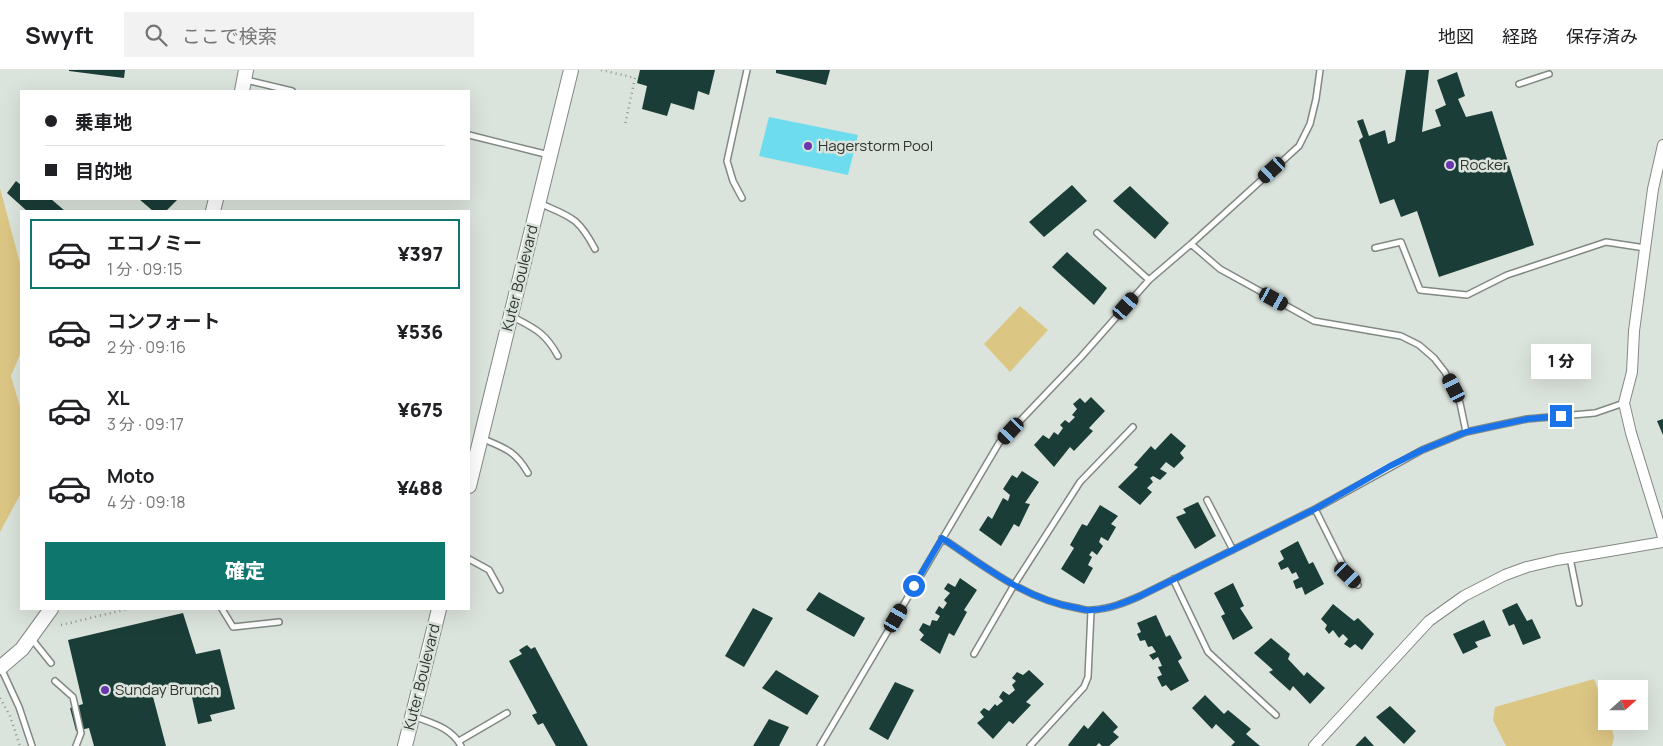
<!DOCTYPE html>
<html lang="ja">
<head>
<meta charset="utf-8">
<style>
	body { margin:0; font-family:Manrope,"Noto Sans JP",sans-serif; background:#f2f2f2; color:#202124; height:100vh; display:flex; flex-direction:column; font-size:19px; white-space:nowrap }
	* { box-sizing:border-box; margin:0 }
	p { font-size:16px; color:#757577 }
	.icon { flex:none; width:28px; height:28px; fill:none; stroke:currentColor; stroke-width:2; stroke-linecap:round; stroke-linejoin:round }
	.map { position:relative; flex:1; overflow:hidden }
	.drawer { position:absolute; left:20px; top:140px; width:450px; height:400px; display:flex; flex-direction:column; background:#fff; border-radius:0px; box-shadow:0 5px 20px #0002 }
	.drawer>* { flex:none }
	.hud { position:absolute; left:20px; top:20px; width:450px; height:110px; border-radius:0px; box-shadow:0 5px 20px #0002; display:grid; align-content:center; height:110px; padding:0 25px; background:#fff }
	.needle { width:32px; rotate:69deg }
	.tools { position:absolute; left:1598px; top:610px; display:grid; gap:10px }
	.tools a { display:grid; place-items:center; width:50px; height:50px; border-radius:0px; background:#fff; box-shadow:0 5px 20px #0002; font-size:25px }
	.end { position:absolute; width:22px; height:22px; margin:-11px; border:6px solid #1a73e8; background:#fff; box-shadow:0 0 0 2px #fff }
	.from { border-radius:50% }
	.bubble { position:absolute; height:35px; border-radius:0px; background:#fff; box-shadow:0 5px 20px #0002; font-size:16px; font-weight:800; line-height:35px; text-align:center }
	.car { position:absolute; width:15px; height:30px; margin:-15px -8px; border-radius:6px; box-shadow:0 0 4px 1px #0007; background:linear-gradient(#222 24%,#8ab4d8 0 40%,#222 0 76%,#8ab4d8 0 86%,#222 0) }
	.hud b { display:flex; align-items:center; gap:18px; height:48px; font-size:19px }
	.hud b+b { border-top:1px solid #e0e0e0 }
	.hud i { width:12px; height:12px; background:#202124 }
	ul { padding:9px 0 0; list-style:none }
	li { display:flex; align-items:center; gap:15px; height:70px; margin:0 10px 8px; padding:0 15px; border:2px solid transparent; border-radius:0px }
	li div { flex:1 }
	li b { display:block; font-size:19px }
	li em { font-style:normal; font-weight:800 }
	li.on { border-color:#0f766e }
	li>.icon { width:45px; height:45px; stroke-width:1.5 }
	.button { display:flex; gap:10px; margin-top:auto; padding:10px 25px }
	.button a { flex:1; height:58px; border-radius:0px; background:#0f766e; color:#fff; font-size:20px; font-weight:800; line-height:58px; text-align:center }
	header { display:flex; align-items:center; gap:30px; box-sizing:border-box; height:70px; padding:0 25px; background:#fff; border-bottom:1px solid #e0e0e0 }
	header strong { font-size:24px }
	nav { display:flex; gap:28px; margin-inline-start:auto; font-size:18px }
	.search { width:350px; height:45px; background:#f2f2f2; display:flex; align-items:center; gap:12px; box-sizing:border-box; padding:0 18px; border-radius:0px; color:#757577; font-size:19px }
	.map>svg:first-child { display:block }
</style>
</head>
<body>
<header>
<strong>Swyft</strong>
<div class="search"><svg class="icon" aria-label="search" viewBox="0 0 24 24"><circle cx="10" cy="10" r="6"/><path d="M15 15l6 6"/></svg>ここで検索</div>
<nav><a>地図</a><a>経路</a><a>保存済み</a></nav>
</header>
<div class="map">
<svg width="1663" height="676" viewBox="0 0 1663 676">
	<rect width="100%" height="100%" fill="#dbe4dc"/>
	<!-- green -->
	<path fill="#dcc684" d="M0 118 21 197V282L11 306 21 340V423L0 462Z
		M1020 236 1048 260 1010 302 984 274Z
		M1594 609 1606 641V651H1610L1614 667 1612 676H1506L1493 650 1495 637Z"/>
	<!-- water -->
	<path fill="#6ddcee" d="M769 47 858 65 848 105 759 86Z"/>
	<!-- building -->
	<path fill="#1b3d37" d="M69 0H125L124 8 69 1Z
		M640 0H715L709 25 698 21 694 40 671 33 667 46 642 39 647 16 637 13Z
		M776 0H830L826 15 776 3Z
		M1406 0H1429L1422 62 1441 56 1435 40 1446 35 1437 10 1457 2 1465 26 1458 29 1466 47 1492 41 1534 175 1439 207 1417 141 1401 147 1394 129 1380 134 1359 70 1363 67 1357 51 1363 49 1369 66 1385 60 1388 74 1395 71Z
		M16 111 21 115V129H51L65 141H27L7 123Z
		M1072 115 1087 131 1044 167 1029 152Z
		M1130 116 1169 153 1155 169 1113 131Z
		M139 129H178L166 141H153Z
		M1067 182 1107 218 1094 235 1052 197Z
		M1091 327 1105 341 1089 358 1093 361 1074 381 1070 377 1054 397 1034 375 1043 365 1049 369 1054 362 1058 365 1063 358 1060 355 1065 350 1069 353 1075 347 1072 345 1077 339 1073 334 1080 328 1085 333Z
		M1663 349V365L1657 351Z
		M1171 363 1186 376 1180 383 1184 388 1174 398 1166 392 1160 399 1167 403 1160 410 1153 406 1150 408 1153 412 1147 418 1152 422 1140 435 1118 417 1138 397 1134 395 1151 376 1155 380Z
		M1022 401 1039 412 1025 433 1030 434 1019 457 1014 454 1001 476 979 460 988 446 992 449 1003 428 1008 431 1010 425 1003 419 1012 405 1017 408Z
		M1198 432 1216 466 1195 479 1176 447 1186 443 1183 439Z
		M1100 435 1118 446 1111 454 1116 457 1108 471 1101 467 1099 472 1103 476 1097 485 1092 481 1089 485 1092 487 1088 495 1093 498 1084 514 1061 499 1074 478 1070 475 1082 454 1087 456Z
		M1298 471 1309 494 1313 492 1324 514 1305 525 1302 517 1296 519 1293 511 1299 508 1296 502 1292 504 1288 497 1281 500 1278 493 1284 489 1280 481Z
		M960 508 977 520 964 540 967 542 954 566 949 563 940 584 920 570 924 565 919 560 923 553 930 556 932 550 937 551 940 546 935 543 939 536 943 539 947 533 944 530 950 523 944 519 948 513 955 517Z
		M1233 513 1244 536 1240 538 1253 558 1233 570 1221 546 1225 544 1214 523Z
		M819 522 865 548 854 567 806 540Z
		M1517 533 1527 551 1532 549 1541 568 1523 575 1514 554 1509 556 1502 540Z
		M1333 534 1354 551 1358 548 1374 564 1362 580 1355 574 1350 578 1344 574 1348 569 1343 564 1339 568 1333 560 1329 564 1325 559 1327 555 1321 549Z
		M753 538 773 548 744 597 725 586Z
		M183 543 196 584 220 579 235 639 210 645 212 651 198 654 189 614 152 623 166 676H94L89 658 76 661 70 638 83 634 68 570Z
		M1156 545 1166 567 1170 565 1182 588 1178 591 1189 611 1171 621 1166 615 1162 617 1157 607 1162 605 1158 597 1162 596 1158 587 1153 590 1149 585 1156 582 1152 576 1148 577 1145 570 1140 571 1137 564 1141 562 1137 553Z
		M1484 550 1491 566 1475 572 1478 577 1463 584 1453 564Z
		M1271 568 1290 584 1288 589 1304 606 1307 602 1325 618 1310 634 1293 616 1290 621 1269 602 1273 600 1254 583Z
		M527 575 531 579 535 577 588 676H556L543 653 538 655 532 645 537 643 509 591 522 584 519 580Z
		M776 600 819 626 807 645 762 618Z
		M1029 600 1044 614 1026 632 1031 635 1013 654 1009 651 993 669 977 653 984 647 980 642 984 638 989 641 995 634 997 636 1003 631 999 627 1003 621 1009 625 1015 620 1012 615 1016 611 1012 608 1017 602 1023 605Z
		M895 612 914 620 888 670 869 659Z
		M1205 625 1224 644 1228 640 1251 659 1246 664 1260 676H1231L1235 672 1216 654 1212 659 1192 638Z
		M1390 636 1416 661 1404 674 1376 647Z
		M1103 641 1118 657 1113 662 1119 667 1109 676H1102L1099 673 1096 676H1069L1068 675 1084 655 1088 659Z
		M769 649 789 657 779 676H753Z
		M1365 666 1374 676H1355Z"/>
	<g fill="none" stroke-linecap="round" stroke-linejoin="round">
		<defs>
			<path id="lane" d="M246 10 292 21
				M1519 14 1549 4
				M469 65 549 85
				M742 128 733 111 727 91 747 0
				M539 133C571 147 578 147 595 179
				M1097 163 1149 210
				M1191 174 1220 199 1314 251 1401 266 1419 275 1434 288 1445 302 1460 333 1466 362
				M1375 178 1401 172 1420 220 1467 225 1507 205 1606 172 1645 178
				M511 246C534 258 545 262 558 286
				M481 368C504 378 515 380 528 403
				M1207 430 1233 480
				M1315 439 1348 505 1358 515
				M942 468C984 496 1026 530 1077 538 1082 539 1087 541 1092 540 1109 539 1124 533 1140 526L1315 439 1422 380 1466 362 1527 349 1595 343 1624 333
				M1570 488 1579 533
				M469 489 489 500 500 520
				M1173 509 1208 582 1276 645
				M222 539 233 557 279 552
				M31 568 51 593
				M974 584 1014 515 1080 412 1133 357
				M1 598 19 637 32 676
				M55 611 73 627 81 663 76 676
				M413 646C431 653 451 657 461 676
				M459 671 507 643
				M820 676 999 373 1081 287 1149 210 1191 174 1299 76 1310 54 1316 29 1320 0
				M1030 676 1084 617 1088 607 1091 541"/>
			<path id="street" d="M1663 75 1653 119 1634 261 1632 302 1624 333 1631 363 1663 467
				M1314 676 1429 551 1464 526 1505 505 1527 497 1557 490 1663 472"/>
			<path id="secondary" d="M242 21 246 0
				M213 141 216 129
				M469 416 571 0
				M1 597 22 579 51 539
				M405 676 439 539"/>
		</defs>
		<!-- lane casing -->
		<use href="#lane" stroke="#808982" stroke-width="8"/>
		<!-- street casing -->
		<use href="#street" stroke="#808982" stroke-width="12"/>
		<!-- secondary casing -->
		<use href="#secondary" stroke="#808982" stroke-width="16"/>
		<!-- path -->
		<path stroke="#8f9590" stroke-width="2.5" stroke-dasharray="1 4" stroke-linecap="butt" d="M601 0 635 8 625 55
			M61 555 128 539
			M0 628 10 646 20 676"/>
		<!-- lane -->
		<use href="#lane" stroke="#fff" stroke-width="5"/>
		<!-- street -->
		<use href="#street" stroke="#fff" stroke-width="10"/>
		<!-- secondary -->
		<use href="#secondary" stroke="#fff" stroke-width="14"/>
	</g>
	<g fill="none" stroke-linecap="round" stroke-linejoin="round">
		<!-- route -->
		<path stroke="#1a73e8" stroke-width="6" d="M914 516 942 468C984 496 1026 530 1077 538 1082 539 1087 541 1092 540 1109 539 1124 533 1140 526L1315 439 1390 396 1422 380 1466 362 1527 349 1561 346"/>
	</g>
	<!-- markers -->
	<g fill="#6836ad" stroke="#dbe4dc" stroke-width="2">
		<circle cx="808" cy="76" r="5"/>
		<circle cx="1450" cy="95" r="5"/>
		<circle cx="105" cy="620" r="5"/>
	</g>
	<g text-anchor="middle" stroke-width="5" stroke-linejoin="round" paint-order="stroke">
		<!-- poi labels -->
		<g font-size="15" fill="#303331" stroke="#dbe4dc" text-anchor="start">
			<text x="818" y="81">Hagerstorm Pool</text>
			<text x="1460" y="100">Rocker</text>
			<text x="115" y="625">Sunday Brunch</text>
		</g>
		<!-- street labels -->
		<g font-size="15" fill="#303331" stroke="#dbe4dc">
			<text transform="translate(520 208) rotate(-76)" y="5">Kuter Boulevard</text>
			<text transform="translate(422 607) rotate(-76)" y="5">Kuter Boulevard</text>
		</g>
	</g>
</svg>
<div class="tools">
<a><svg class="needle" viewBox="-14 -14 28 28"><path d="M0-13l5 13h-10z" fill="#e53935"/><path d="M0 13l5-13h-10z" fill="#757577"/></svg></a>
</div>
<i class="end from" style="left:914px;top:516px"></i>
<i class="end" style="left:1561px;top:346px"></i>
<div class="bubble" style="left:1531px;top:274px;width:60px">1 分</div>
<i class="car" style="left:1272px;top:100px;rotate:228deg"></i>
<i class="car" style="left:1274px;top:229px;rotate:119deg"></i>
<i class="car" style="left:1126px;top:236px;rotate:41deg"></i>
<i class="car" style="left:1454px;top:318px;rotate:333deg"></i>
<i class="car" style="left:1011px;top:361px;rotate:223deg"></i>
<i class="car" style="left:1348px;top:505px;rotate:134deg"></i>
<i class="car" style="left:896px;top:548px;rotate:30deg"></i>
<div class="hud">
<b><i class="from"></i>乗車地</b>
<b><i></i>目的地</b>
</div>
<section class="drawer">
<ul>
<li class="on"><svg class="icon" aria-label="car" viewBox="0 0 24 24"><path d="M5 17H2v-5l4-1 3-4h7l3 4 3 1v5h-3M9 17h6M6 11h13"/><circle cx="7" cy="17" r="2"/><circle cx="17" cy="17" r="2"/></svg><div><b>エコノミー</b><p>1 分 · 09:15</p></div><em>¥397</em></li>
<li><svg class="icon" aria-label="car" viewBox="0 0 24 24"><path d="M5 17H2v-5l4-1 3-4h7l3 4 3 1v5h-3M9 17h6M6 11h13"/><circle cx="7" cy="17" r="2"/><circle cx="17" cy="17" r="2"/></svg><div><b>コンフォート</b><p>2 分 · 09:16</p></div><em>¥536</em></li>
<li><svg class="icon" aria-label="car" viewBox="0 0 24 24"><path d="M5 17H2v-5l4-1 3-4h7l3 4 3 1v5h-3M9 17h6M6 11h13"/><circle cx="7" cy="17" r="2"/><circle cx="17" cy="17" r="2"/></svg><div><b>XL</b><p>3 分 · 09:17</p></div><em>¥675</em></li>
<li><svg class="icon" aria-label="car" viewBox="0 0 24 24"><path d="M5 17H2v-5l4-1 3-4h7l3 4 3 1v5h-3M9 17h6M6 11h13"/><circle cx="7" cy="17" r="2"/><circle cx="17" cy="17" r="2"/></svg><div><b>Moto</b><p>4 分 · 09:18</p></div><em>¥488</em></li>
</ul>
<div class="button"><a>確定</a></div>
</section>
</div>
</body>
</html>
